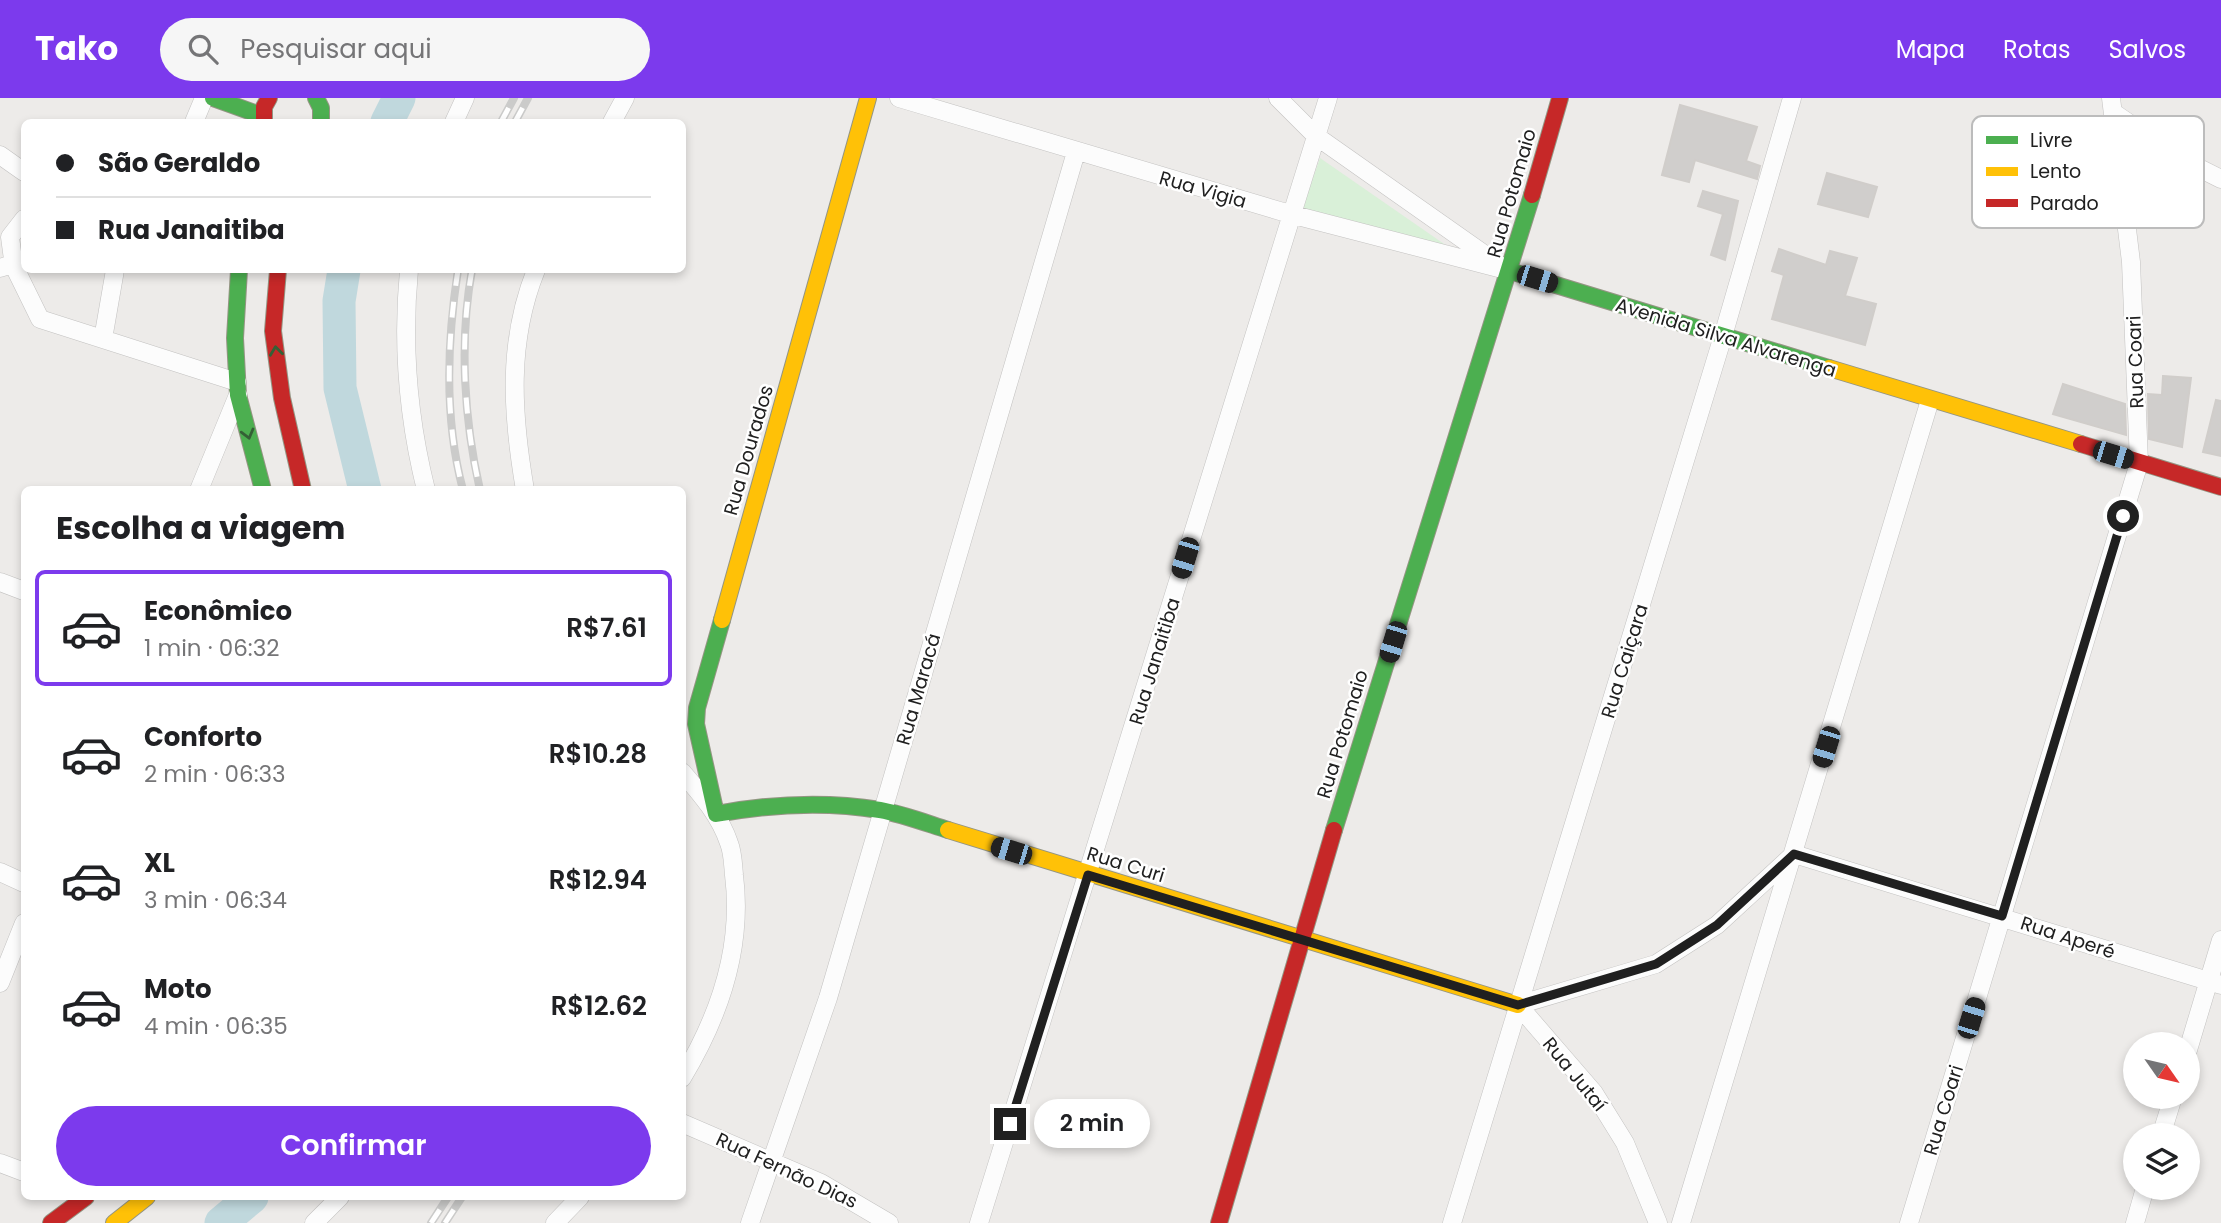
<!DOCTYPE html>
<html lang="pt">
<head>
<meta charset="utf-8">
<style>
	body { margin:0; font-family:Poppins,sans-serif; background:#f6f6f6; color:#202124; height:100vh; display:flex; flex-direction:column; font-size:26px; white-space:nowrap }
	* { box-sizing:border-box; margin:0 }
	p { font-size:23px; color:#757577 }
	.icon { flex:none; width:38px; height:38px; fill:none; stroke:currentColor; stroke-width:2; stroke-linecap:round; stroke-linejoin:round }
	.map { position:relative; flex:1; overflow:hidden }
	.side { position:absolute; left:21px; top:388px; width:665px; height:714px; display:flex; flex-direction:column; background:#fff; border-radius:10px; box-shadow:0 4px 10px #0003 }
	.side>* { flex:none }
	.guide { position:absolute; left:21px; top:21px; width:665px; height:154px; border-radius:10px; box-shadow:0 4px 10px #0003; display:grid; align-content:center; height:154px; padding:0 35px; background:#fff }
	.needle { width:46px; rotate:124deg }
	.buttons { position:absolute; left:2123px; top:934px; display:grid; gap:14px }
	.buttons a { display:grid; place-items:center; width:77px; height:77px; border-radius:50%; background:#fff; box-shadow:0 4px 10px #0003; font-size:35px }
	.end { position:absolute; width:32px; height:32px; margin:-16px; border:9px solid #202020; background:#fff; box-shadow:0 0 0 4px #fff }
	.from { border-radius:50% }
	.bubble { position:absolute; height:49px; border-radius:24px; background:#fff; box-shadow:0 4px 10px #0003; font-size:23px; font-weight:600; line-height:49px; text-align:center }
	.car { position:absolute; width:21px; height:42px; margin:-21px -10px; border-radius:9px; box-shadow:0 0 5px 2px #0007; background:linear-gradient(#222 24%,#8ab4d8 0 40%,#222 0 76%,#8ab4d8 0 86%,#222 0) }
	.guide b { display:flex; align-items:center; gap:24px; height:66px; font-size:26px }
	.guide b+b { border-top:2px solid #e0e0e0 }
	.guide i { width:18px; height:18px; background:#202124 }
	ul { padding:0; list-style:none }
	li { display:flex; align-items:center; gap:21px; height:116px; margin:0 14px 10px; padding:0 21px; border:4px solid transparent; border-radius:10px }
	li div { flex:1 }
	li b { display:block; font-size:26px }
	li em { font-style:normal; font-weight:600 }
	li.on { border-color:#7c3aed }
	li>.icon { width:63px; height:63px; stroke-width:1.5 }
	h2 { padding:0 35px; font-size:32px; line-height:84px }
	.button { display:flex; gap:14px; margin-top:auto; padding:14px 35px }
	.button a { flex:1; height:80px; border-radius:42px; background:#7c3aed; color:#fff; font-size:28px; font-weight:600; line-height:80px; text-align:center }
	header { display:flex; align-items:center; gap:42px; box-sizing:border-box; height:98px; padding:0 35px; background:#7c3aed; color:#fff }
	header strong { font-size:33px }
	nav { display:flex; gap:38px; margin-inline-start:auto; font-size:24px }
	.search { width:490px; height:63px; background:#f6f6f6; display:flex; align-items:center; gap:18px; box-sizing:border-box; padding:0 24px; border-radius:38px; color:#757577; font-size:26px }
	.map>svg:first-child { display:block }
</style>
</head>
<body>
<header>
<strong>Tako</strong>
<div class="search"><svg class="icon" aria-label="search" viewBox="0 0 24 24"><circle cx="10" cy="10" r="6"/><path d="M15 15l6 6"/></svg>Pesquisar aqui</div>
<nav><a>Mapa</a><a>Rotas</a><a>Salvos</a></nav>
</header>
<div class="map">
<svg width="2221" height="1125" viewBox="0 0 2221 1125">
	<rect width="100%" height="100%" fill="#edebe9"/>
	<!-- park -->
	<path fill="#d9f0d8" d="M1320 60 1447 148 1302 111Z"/>
	<g fill="none" stroke-linecap="round" stroke-linejoin="round">
		<!-- river -->
		<path stroke="#c0d8dd" stroke-width="33" d="M387 24 399 0
			M344 172 339 203 340 290 365 392
			M221 1125 252 1099"/>
	</g>
	<!-- building -->
	<path fill="#d0cecc" stroke="#d0cdca" stroke-width="2" d="M1680 7 1757 29 1746 63 1760 68 1757 81 1695 62 1689 84 1662 77Z
		M1827 75 1877 89 1868 119 1818 106Z
		M1703 93 1738 103 1725 162 1711 157 1723 116 1698 108Z
		M1779 151 1826 167 1830 153 1857 160 1845 198 1876 206 1865 247 1772 221 1784 177 1772 173Z
		M2163 278 2191 280 2182 349 2149 341 2148 296 2162 297Z
		M2063 286 2125 306 2126 337 2053 316Z
		M2216 302 2221 303V358L2203 354Z"/>
	<g fill="none" stroke-linecap="round" stroke-linejoin="round">
		<defs>
			<path id="street" d="M899 0 1290 116 1510 173
				M1278 0 1316 38 1498 166
				M2114 15 2183 62 2221 81
				M194 24 204 0
				M454 24 465 0
				M612 24 625 0
				M0 57 24 74
				M14 169 10 139 24 121
				M0 170 13 166 40 221 237 284
				M409 172C402 245 408 320 426 392
				M103 241 115 172
				M199 392 238 297
				M525 392C512 316 507 244 536 172
				M0 484 24 493
				M682 674C701 696 720 718 729 745 733 755 733 767 734 777 743 849 719 919 682 980
				M0 774 24 785
				M0 885 24 825
				M2188 952 2221 842
				M682 1025 821 1085 889 1125
				M2161 1038 2173 999
				M0 1065 24 1074
				M314 1125 340 1099
				M555 1125 580 1099
				M750 1125 828 900 1076 54
				M979 1125 1328 0
				M1452 1125 1723 238 1792 0
				M1658 1125 1625 1045 1594 995 1518 907 1656 866 1717 827 1794 756 2221 887
				M1681 1125 1930 302
				M1909 1125 2139 365 2131 164 2111 0
				M2135 1125 2145 1090"/>
			<path id="fast" d="M213 0 263 18
				M316 0 321 10V24
				M239 172 235 240 238 297 263 392
				M1510 173 1829 270
				M722 522 697 610 696 626 716 716C770 706 825 703 880 712 902 716 926 725 948 732
				M1334 732 1532 97"/>
			<path id="slow" d="M1829 270 2081 346
				M722 522 868 0
				M948 732 1518 907
				M114 1125 147 1099"/>
			<path id="jam" d="M264 24V9L269 0
				M1532 97 1560 0
				M278 172 273 233 282 300 303 392
				M2081 346 2221 389
				M51 1125 86 1099
				M1219 1125 1334 732"/>
		</defs>
		<!-- street casing -->
		<use href="#street" stroke="#c3c2c1" stroke-width="19"/>
		<!-- fast casing -->
		<use href="#fast" stroke="#949583" stroke-width="18"/>
		<!-- slow casing -->
		<use href="#slow" stroke="#949583" stroke-width="18"/>
		<!-- jam casing -->
		<use href="#jam" stroke="#949583" stroke-width="18"/>
		<!-- street -->
		<use href="#street" stroke="#fcfcfc" stroke-width="18"/>
		<!-- fast -->
		<use href="#fast" stroke="#4caf50" stroke-width="16"/>
		<!-- slow -->
		<use href="#slow" stroke="#ffc107" stroke-width="16"/>
		<!-- jam -->
		<use href="#jam" stroke="#c62828" stroke-width="16"/>
		<defs>
			<path id="rail" d="M501 24 514 0
				M515 24 528 0
				M458 172C447 243 444 321 463 392
				M472 172C459 243 464 322 480 392
				M431 1125 448 1099
				M445 1125 462 1099"/>
		</defs>
		<!-- rail casing -->
		<use href="#rail" stroke="#cbcbca" stroke-width="8"/>
		<!-- rail -->
		<use href="#rail" stroke="#fff" stroke-width="5" stroke-dasharray="16" stroke-linecap="butt"/>
	</g>
	<!-- one-way arrows -->
	<defs><path id="oneway-chevron" d="M-2-3.5L2.5 0L-2 3.5" fill="none" stroke-width="1.6" stroke-linecap="round" stroke-linejoin="round" transform="scale(1.75)"/></defs>
	<g stroke="#346036">
		<use href="#oneway-chevron" transform="translate(276 253) rotate(-97)"/>
		<use href="#oneway-chevron" transform="translate(248 336) rotate(75)"/>
	</g>
	<g fill="none" stroke-linecap="round" stroke-linejoin="round">
		<!-- route -->
		<path stroke="#202020" stroke-width="9" d="M1010 1026 1088 777 1518 907 1656 866 1717 827 1794 756 2002 818 2123 418"/>
	</g>
	<g text-anchor="middle" stroke-width="5" stroke-linejoin="round" paint-order="stroke">
		<!-- street labels -->
		<g font-size="19" fill="#202020" stroke="#fff">
			<text transform="translate(1203 91) rotate(16)" y="7">Rua Vigia</text>
			<text transform="translate(1511 95) rotate(-74)" y="7">Rua Potomaio</text>
			<text transform="translate(1726 239) rotate(17)" y="7">Avenida Silva Alvarenga</text>
			<text transform="translate(2135 264) rotate(-92)" y="7">Rua Coari</text>
			<text transform="translate(748 352) rotate(-74)" y="7">Rua Dourados</text>
			<text transform="translate(1154 563) rotate(-73)" y="7">Rua Janaitiba</text>
			<text transform="translate(1624 563) rotate(-73)" y="7">Rua Caiçara</text>
			<text transform="translate(918 591) rotate(-74)" y="7">Rua Maracá</text>
			<text transform="translate(1342 636) rotate(-73)" y="7">Rua Potomaio</text>
			<text transform="translate(1126 766) rotate(17)" y="7">Rua Curi</text>
			<text transform="translate(2068 839) rotate(18)" y="7">Rua Aperé</text>
			<text transform="translate(1575 976) rotate(51)" y="7">Rua Jutaí</text>
			<text transform="translate(1943 1012) rotate(-73)" y="7">Rua Coari</text>
			<text transform="translate(787 1072) rotate(25)" y="7">Rua Fernão Dias</text>
		</g>
	</g>
	<!-- legend -->
	<rect x="1972" y="18" width="232" height="112" rx="10" fill="#fff" stroke="#bcbcbc" stroke-width="2"/>
	<rect x="1986" y="38" width="32" height="8" fill="#4caf50"/>
	<rect x="1986" y="69" width="32" height="9" fill="#ffc107"/>
	<rect x="1986" y="101" width="32" height="8" fill="#c62828"/>
	<g font-size="19" fill="#202020">
		<text x="2030" y="49">Livre</text>
		<text x="2030" y="80">Lento</text>
		<text x="2030" y="112">Parado</text>
	</g>
</svg>
<div class="buttons">
<a><svg class="needle" viewBox="-14 -14 28 28"><path d="M0-13l5 13h-10z" fill="#e53935"/><path d="M0 13l5-13h-10z" fill="#757577"/></svg></a>
<a><svg class="icon" aria-label="layers" viewBox="0 0 24 24"><path d="M12 4l9 5-9 5-9-5zM3 14l9 5 9-5"/></svg></a>
</div>
<i class="end from" style="left:2123px;top:418px"></i>
<i class="end" style="left:1010px;top:1026px"></i>
<div class="bubble" style="left:1034px;top:1001px;width:116px">2 min</div>
<i class="car" style="left:1537px;top:181px;rotate:107deg"></i>
<i class="car" style="left:2113px;top:357px;rotate:107deg"></i>
<i class="car" style="left:1185px;top:460px;rotate:197deg"></i>
<i class="car" style="left:1393px;top:544px;rotate:197deg"></i>
<i class="car" style="left:1826px;top:649px;rotate:197deg"></i>
<i class="car" style="left:1011px;top:753px;rotate:287deg"></i>
<i class="car" style="left:1971px;top:920px;rotate:17deg"></i>
<div class="guide">
<b><i class="from"></i>São Geraldo</b>
<b><i></i>Rua Janaitiba</b>
</div>
<section class="side">
<h2>Escolha a viagem</h2>
<ul>
<li class="on"><svg class="icon" aria-label="car" viewBox="0 0 24 24"><path d="M5 17H2v-5l4-1 3-4h7l3 4 3 1v5h-3M9 17h6M6 11h13"/><circle cx="7" cy="17" r="2"/><circle cx="17" cy="17" r="2"/></svg><div><b>Econômico</b><p>1 min · 06:32</p></div><em>R$7.61</em></li>
<li><svg class="icon" aria-label="car" viewBox="0 0 24 24"><path d="M5 17H2v-5l4-1 3-4h7l3 4 3 1v5h-3M9 17h6M6 11h13"/><circle cx="7" cy="17" r="2"/><circle cx="17" cy="17" r="2"/></svg><div><b>Conforto</b><p>2 min · 06:33</p></div><em>R$10.28</em></li>
<li><svg class="icon" aria-label="car" viewBox="0 0 24 24"><path d="M5 17H2v-5l4-1 3-4h7l3 4 3 1v5h-3M9 17h6M6 11h13"/><circle cx="7" cy="17" r="2"/><circle cx="17" cy="17" r="2"/></svg><div><b>XL</b><p>3 min · 06:34</p></div><em>R$12.94</em></li>
<li><svg class="icon" aria-label="car" viewBox="0 0 24 24"><path d="M5 17H2v-5l4-1 3-4h7l3 4 3 1v5h-3M9 17h6M6 11h13"/><circle cx="7" cy="17" r="2"/><circle cx="17" cy="17" r="2"/></svg><div><b>Moto</b><p>4 min · 06:35</p></div><em>R$12.62</em></li>
</ul>
<div class="button"><a>Confirmar</a></div>
</section>
</div>
</body>
</html>
